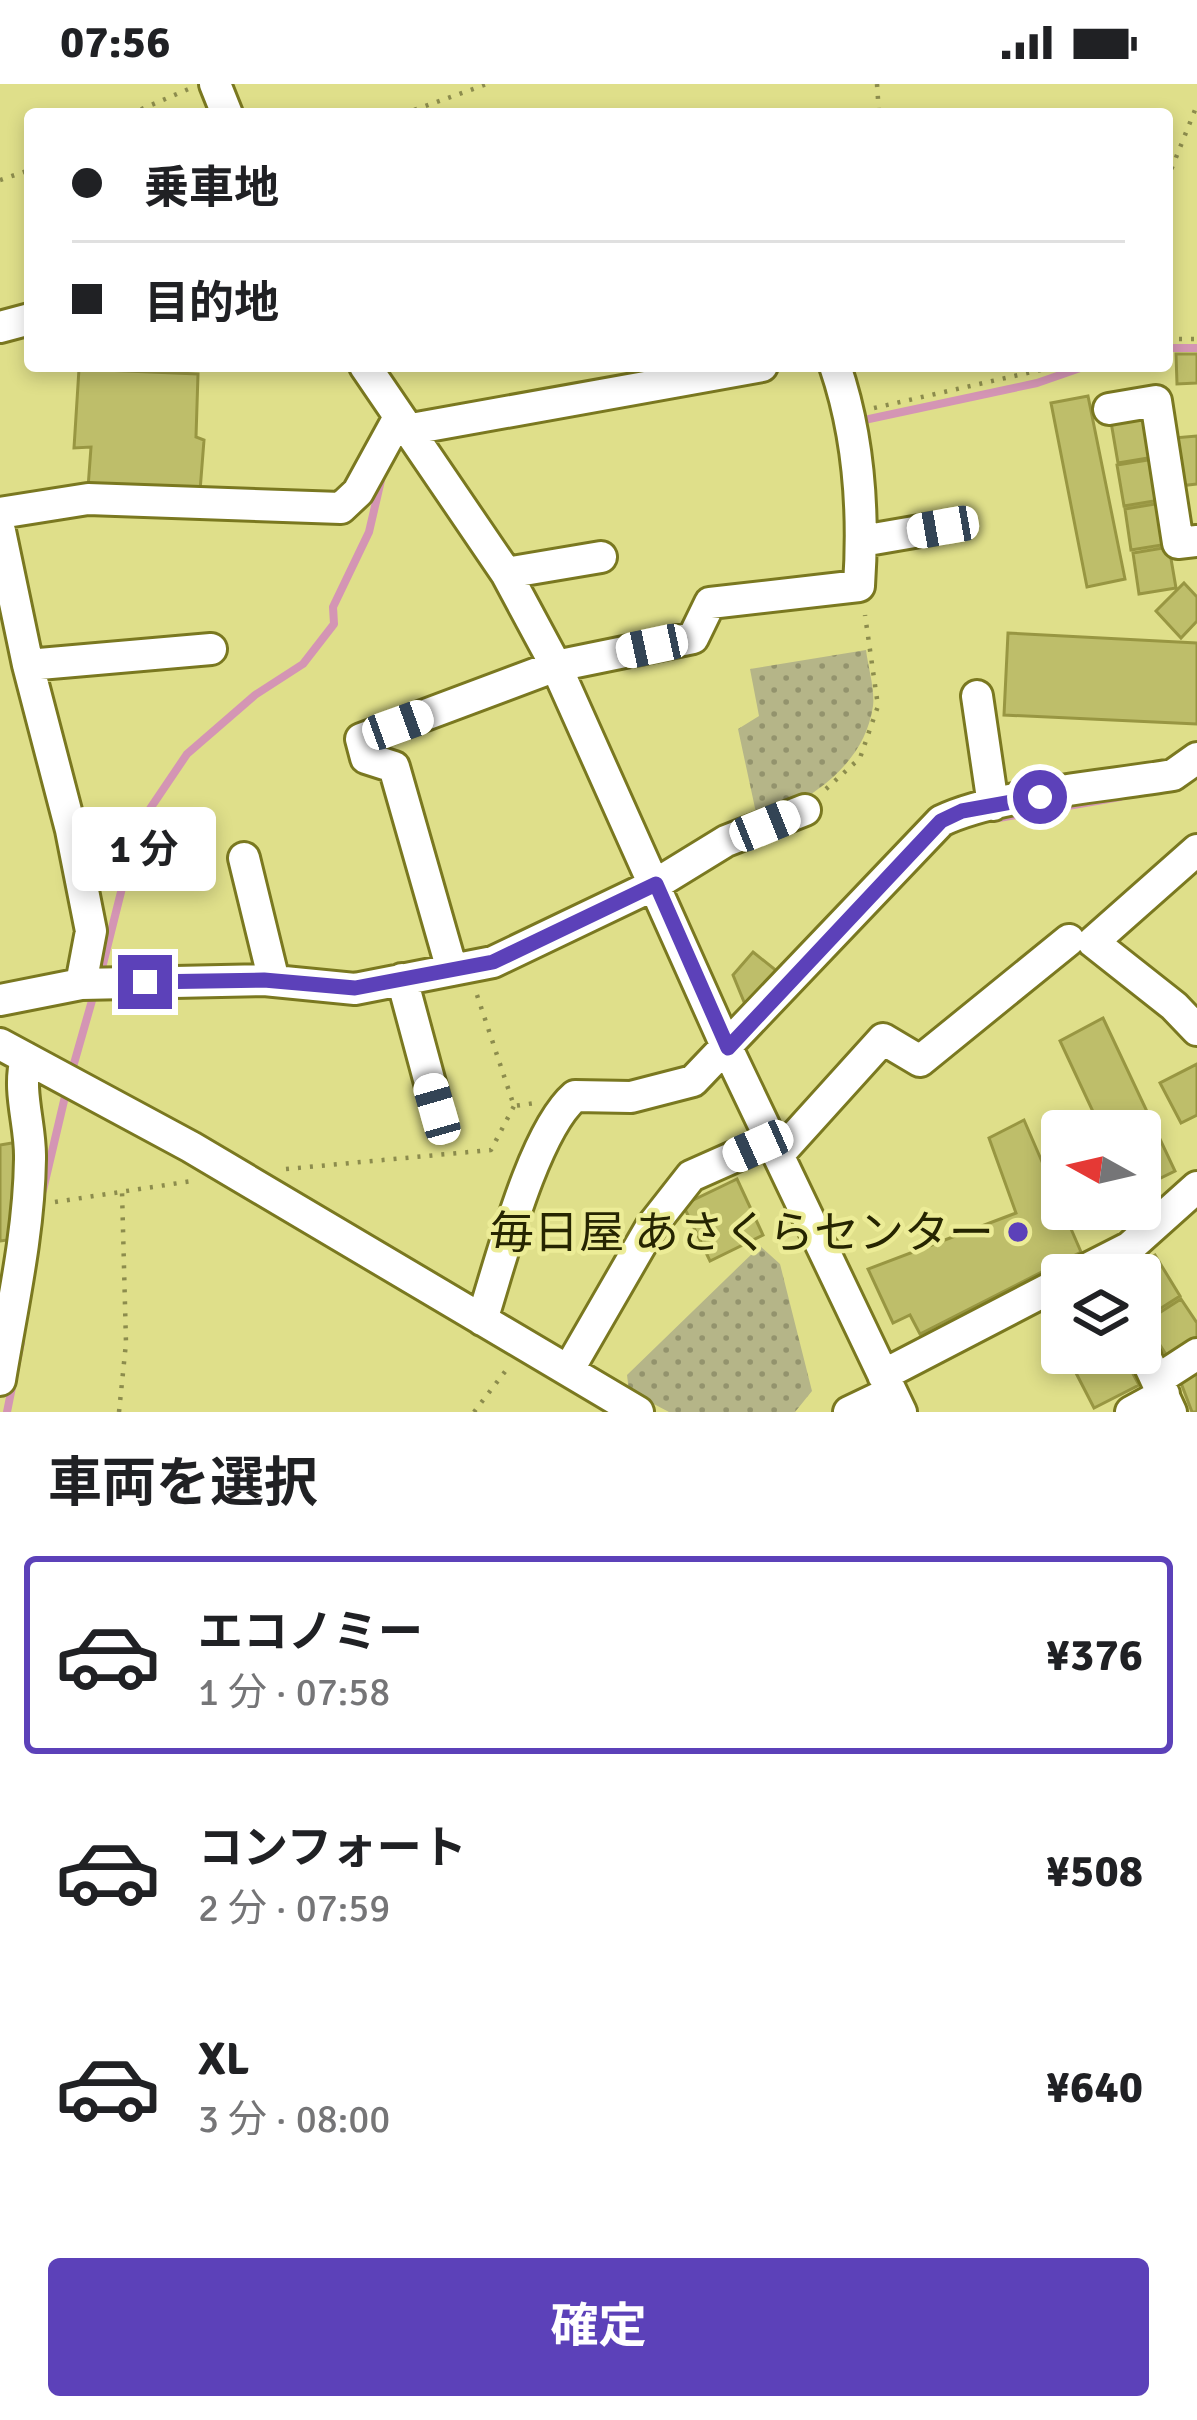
<!DOCTYPE html>
<html lang="ja">
<head>
<meta charset="utf-8">
<style>
	body { margin:0; font-family:Signika,"Noto Sans JP",sans-serif; background:#f2f2f2; color:#202124; height:100vh; display:flex; flex-direction:column; font-size:45px; white-space:nowrap }
	* { box-sizing:border-box; margin:0 }
	p { font-size:39px; color:#757577 }
	.icon { flex:none; width:66px; height:66px; fill:none; stroke:currentColor; stroke-width:2; stroke-linecap:round; stroke-linejoin:round }
	.map { position:relative; height:1328px; overflow:hidden }
	.details { display:flex; flex-direction:column; background:#fff; flex:1 }
	.details>* { flex:none }
	.banner { position:absolute; left:24px; top:24px; width:1149px; height:264px; border-radius:12px; box-shadow:0 6px 18px #0003; display:grid; align-content:center; height:264px; padding:0 48px; background:#fff }
	.needle { width:78px; rotate:278deg }
	.buttons { position:absolute; left:1041px; top:1026px; display:grid; gap:24px }
	.buttons a { display:grid; place-items:center; width:120px; height:120px; border-radius:12px; background:#fff; box-shadow:0 6px 18px #0003; font-size:60px }
	.end { position:absolute; width:54px; height:54px; margin:-27px; border:15px solid #5c41b9; background:#fff; box-shadow:0 0 0 6px #fff }
	.from { border-radius:50% }
	.bubble { position:absolute; height:84px; border-radius:12px; background:#fff; box-shadow:0 6px 18px #0003; font-size:39px; font-weight:700; line-height:84px; text-align:center }
	.car { position:absolute; width:36px; height:72px; margin:-36px -18px; border-radius:15px; box-shadow:0 0 9px 3px #0007; background:linear-gradient(#fff 24%,#345 0 40%,#fff 0 76%,#345 0 86%,#fff 0) }
	.banner b { display:flex; align-items:center; gap:42px; height:114px; font-size:45px }
	.banner b+b { border-top:3px solid #e0e0e0 }
	.banner i { width:30px; height:30px; background:#202124 }
	ul { padding:0; list-style:none }
	li { display:flex; align-items:center; gap:36px; height:198px; margin:0 24px 18px; padding:0 24px; border:6px solid transparent; border-radius:12px }
	li div { flex:1 }
	li b { display:block; font-size:45px }
	li em { font-style:normal; font-weight:700 }
	li.current { border-color:#5c41b9 }
	li>.icon { width:108px; height:108px; stroke-width:1.5 }
	h2 { padding:0 48px; font-size:54px; line-height:144px }
	.button { display:flex; gap:24px; margin-top:auto; padding:24px 48px }
	.button a { flex:1; height:138px; border-radius:12px; background:#5c41b9; color:#fff; font-size:48px; font-weight:700; line-height:138px; text-align:center }
	.status { display:flex; justify-content:space-between; align-items:center; height:84px; padding:0 60px; background:#fff; direction:ltr }
	.status svg { height:33px; fill:currentColor }
	.map>svg:first-child { display:block }
</style>
</head>
<body>
<div class="status"><b>07:56</b><svg viewBox="0 0 49 12"><path d="M0 12V9h3v3zM5 12V6h3v6zM10 12V3h3v9zM15 12V0h3v12zM26 1h20v11H26zM47 4h2v5h-2z"/></svg></div>
<div class="map">
<svg width="1197" height="1328" viewBox="0 0 1197 1328">
	<defs>
		<pattern id="grass-dots" width="8" height="8" patternUnits="userSpaceOnUse" patternTransform="scale(3)"><rect width="8" height="8" fill="#b5b588"/><path d="M2 2h.1M6 6h.1" fill="none" stroke="#93936d" stroke-width="1.8" stroke-linecap="round"/></pattern>
	</defs>
	<rect width="100%" height="100%" fill="#dfdf8a"/>
	<!-- grass -->
	<path fill="url(#grass-dots)" d="M866 566C868 583 875 605 873 622 864 683 809 716 758 738L738 645 759 632 750 585Z
		M760 1162 780 1180 812 1307 795 1328H669L629 1307 627 1291Z"/>
	<g fill="none" stroke-linecap="round" stroke-linejoin="round">
		<!-- stream -->
		<path stroke="#d495b4" stroke-width="8" d="M1167 264H1197
			M855 338 1037 299 1086 282
			M993 735 1120 713
			M100 892 137 744 187 670 255 611 303 580 334 540 333 523 369 448 382 392
			M71 990 95 906
			M43 1106 67 1004
			M7 1328 21 1258"/>
	</g>
	<!-- building -->
	<path fill="#bebe6a" stroke="#989642" stroke-width="3" d="M1176 270H1197V299L1177 300Z
		M79 285 198 290 196 353 204 356 200 407 88 404 91 363 74 364Z
		M1088 312 1125 495 1087 503 1051 319Z
		M1147 332 1154 373 1118 379 1111 338Z
		M1197 352V400L1179 402 1173 354Z
		M1154 375 1160 416 1124 422 1117 381Z
		M1161 419 1168 460 1131 466 1125 425Z
		M1169 463 1176 504 1139 510 1133 469Z
		M1184 499 1197 513V537L1181 554 1156 527Z
		M1008 549 1197 559V640L1004 631Z
		M753 868 783 892 749 930 733 891Z
		M1103 934 1175 1087 1140 1104V1047H1102L1060 957Z
		M1197 980V1031L1181 1039 1160 999Z
		M1024 1036 1081 1168 920 1250 910 1231 893 1239 868 1185 1016 1129 989 1054Z
		M18 1058 21 1076 8 1156 0 1157V1061Z
		M737 1095 763 1151 710 1177 683 1121Z
		M1155 1171 1180 1212 1144 1235 1140 1228V1191H1124Z
		M1181 1215 1197 1239V1261L1171 1278 1145 1238Z
		M1108 1269H1122L1139 1301 1094 1324 1075 1287Z
		M1197 1279V1328H1192L1178 1291Z"/>
	<g fill="none" stroke-linecap="round" stroke-linejoin="round">
		<defs>
			<path id="minor" d="M215 0 227 30
				M0 243 30 235
				M365 282 506 489 556 582 727 964 901 1328
				M1109 325 1156 317 1178 459 1197 457
				M406 346 762 282
				M0 429 88 415 341 424 358 408 398 335
				M0 447 28 581 71 746 91 847 81 900 0 916
				M862 457 943 443
				M506 489 601 473
				M28 581 211 565
				M977 612 993 721
				M1197 766 1093 858 1174 922 1197 946
				M244 774 274 897
				M452 886 394 683 366 674 361 655 556 582 693 554 710 519 859 502C864 428 859 352 835 282
				M402 895 437 1025
				M81 900 264 896 355 905 493 878 656 800 726 757 805 726
				M0 960 191 1063 638 1328
				M779 1070 883 955 920 977 1069 856
				M1075 1191 1130 1163 1197 1103
				M482 1236C500 1180 533 1048 575 1012L631 1013 693 997 941 737C997 710 1108 702 1173 691L1197 674
				M1140 1261 1171 1328
				M569 1285 651 1143 691 1092 772 1056
				M883 1291 1062 1198
				M0 1296C12 1223 29 1149 30 1075 31 1041 17 1008 26 974
				M1157 1296 1197 1270
				M849 1328 891 1308
				M1131 1328 1164 1310"/>
		</defs>
		<!-- minor casing -->
		<use href="#minor" stroke="#7a7820" stroke-width="36"/>
		<!-- path -->
		<path stroke="#8c8c4d" stroke-width="4.5" stroke-dasharray="3 9" stroke-linecap="butt" d="M877 0 879 30
			M130 30 191 4
			M403 30 487 0
			M0 96 30 86
			M1167 96 1197 21
			M1167 255H1197
			M874 324 1058 282
			M826 705 860 674 878 622 865 531
			M477 911 514 1022 535 1019
			M286 1085 491 1066 514 1022
			M55 1118 192 1097
			M119 1328 126 1259 122 1107
			M474 1328 507 1285"/>
		<!-- minor -->
		<use href="#minor" stroke="#fff" stroke-width="30"/>
	</g>
	<g fill="none" stroke-linecap="round" stroke-linejoin="round">
		<!-- route -->
		<path stroke="#5c41b9" stroke-width="15" d="M145 898 264 896 355 904 493 878 656 800 728 964 941 737 962 727 1040 713"/>
	</g>
	<!-- markers -->
	<circle fill="#5c41b9" stroke="#ecec97" stroke-width="4.5" cx="1018" cy="1148" r="12"/>
	<g text-anchor="middle" stroke-width="9" stroke-linejoin="round" paint-order="stroke">
		<!-- poi labels -->
		<g font-size="45" fill="#262501" stroke="#ecec97" text-anchor="end">
			<text x="994" y="1164">毎日屋 あさくらセンター</text>
		</g>
	</g>
</svg>
<div class="buttons">
<a><svg class="needle" viewBox="-14 -14 28 28"><path d="M0-13l5 13h-10z" fill="#e53935"/><path d="M0 13l5-13h-10z" fill="#757577"/></svg></a>
<a><svg class="icon" aria-label="layers" viewBox="0 0 24 24"><path d="M12 4l9 5-9 5-9-5zM3 14l9 5 9-5"/></svg></a>
</div>
<i class="end from" style="left:1040px;top:713px"></i>
<i class="end" style="left:145px;top:898px"></i>
<div class="bubble" style="left:72px;top:723px;width:144px">1 分</div>
<i class="car" style="left:943px;top:443px;rotate:260deg"></i>
<i class="car" style="left:652px;top:562px;rotate:258deg"></i>
<i class="car" style="left:398px;top:641px;rotate:70deg"></i>
<i class="car" style="left:765px;top:742px;rotate:68deg"></i>
<i class="car" style="left:437px;top:1025px;rotate:344deg"></i>
<i class="car" style="left:758px;top:1062px;rotate:246deg"></i>
<div class="banner">
<b><i class="from"></i>乗車地</b>
<b><i></i>目的地</b>
</div>
</div>
<section class="details">
<h2>車両を選択</h2>
<ul>
<li class="current"><svg class="icon" aria-label="car" viewBox="0 0 24 24"><path d="M5 17H2v-5l4-1 3-4h7l3 4 3 1v5h-3M9 17h6M6 11h13"/><circle cx="7" cy="17" r="2"/><circle cx="17" cy="17" r="2"/></svg><div><b>エコノミー</b><p>1 分 · 07:58</p></div><em>¥376</em></li>
<li><svg class="icon" aria-label="car" viewBox="0 0 24 24"><path d="M5 17H2v-5l4-1 3-4h7l3 4 3 1v5h-3M9 17h6M6 11h13"/><circle cx="7" cy="17" r="2"/><circle cx="17" cy="17" r="2"/></svg><div><b>コンフォート</b><p>2 分 · 07:59</p></div><em>¥508</em></li>
<li><svg class="icon" aria-label="car" viewBox="0 0 24 24"><path d="M5 17H2v-5l4-1 3-4h7l3 4 3 1v5h-3M9 17h6M6 11h13"/><circle cx="7" cy="17" r="2"/><circle cx="17" cy="17" r="2"/></svg><div><b>XL</b><p>3 分 · 08:00</p></div><em>¥640</em></li>
</ul>
<div class="button"><a>確定</a></div>
</section>
</body>
</html>
